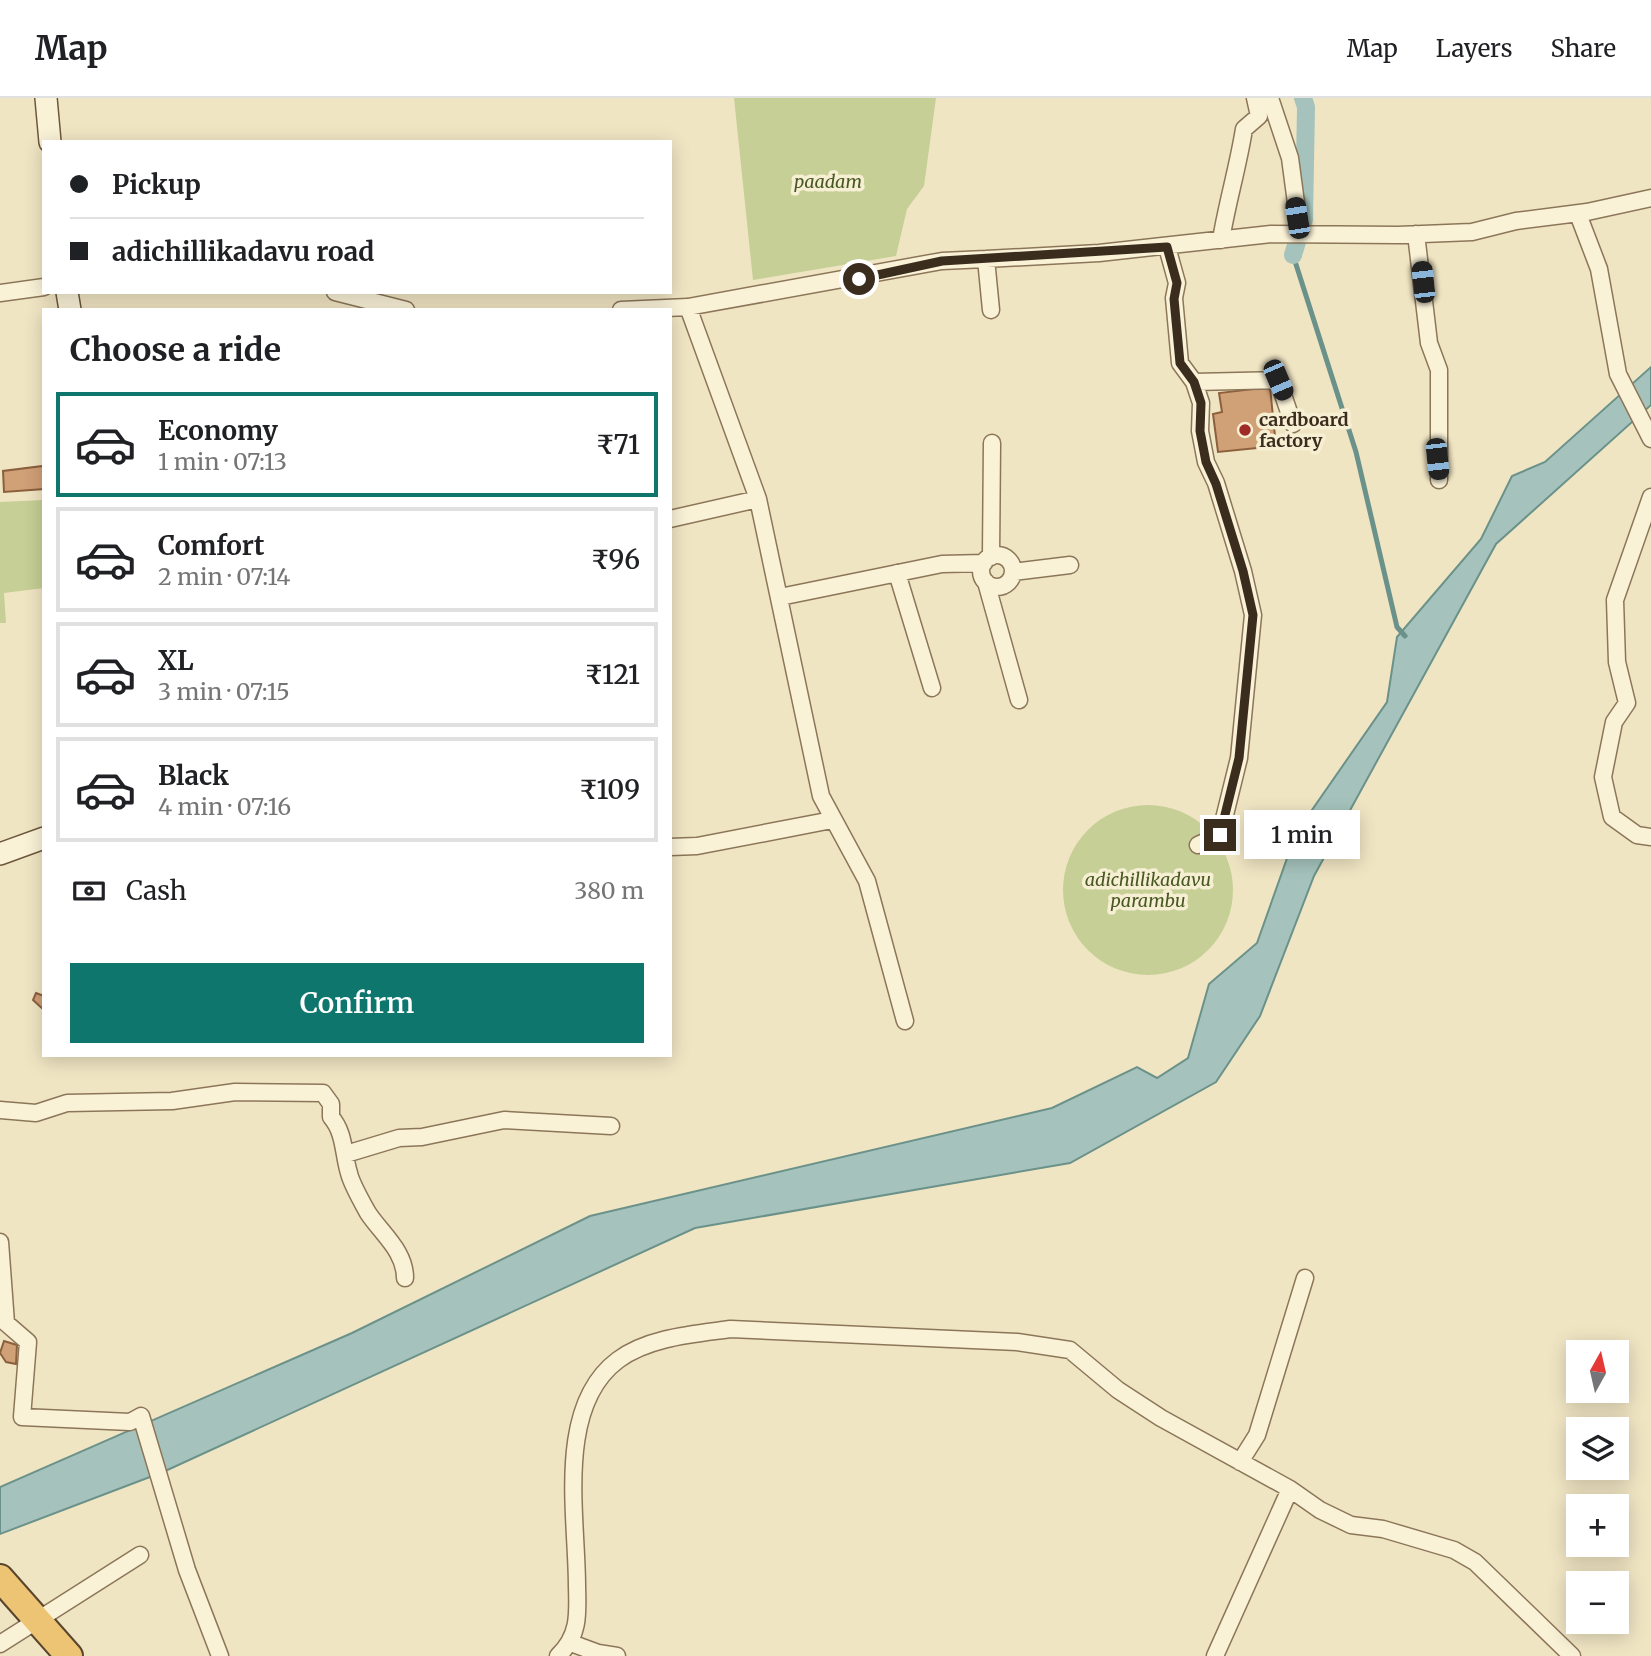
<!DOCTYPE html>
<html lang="en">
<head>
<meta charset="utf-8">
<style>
	body { margin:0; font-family:Merriweather,serif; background:#f6f6f6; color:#202124; height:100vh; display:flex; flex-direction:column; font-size:26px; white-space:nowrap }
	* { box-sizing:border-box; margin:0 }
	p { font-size:23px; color:#757577 }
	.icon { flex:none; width:38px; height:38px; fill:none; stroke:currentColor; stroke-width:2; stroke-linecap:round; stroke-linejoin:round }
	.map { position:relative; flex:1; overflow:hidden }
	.details { position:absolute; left:42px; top:210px; width:630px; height:749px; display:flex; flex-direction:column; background:#fff; border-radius:0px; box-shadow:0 4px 18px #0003 }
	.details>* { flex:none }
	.hud { position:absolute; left:42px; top:42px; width:630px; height:154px; border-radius:0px; box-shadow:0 4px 18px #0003; display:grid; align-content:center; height:154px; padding:0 28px; background:#fff }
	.needle { width:46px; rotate:8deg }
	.controls { position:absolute; left:1566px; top:1242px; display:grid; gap:14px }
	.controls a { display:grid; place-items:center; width:63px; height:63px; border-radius:0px; background:#fff; box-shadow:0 4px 18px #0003; font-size:35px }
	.end { position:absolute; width:32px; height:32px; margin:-16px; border:9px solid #3b2d1e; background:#fff; box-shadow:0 0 0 4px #fff }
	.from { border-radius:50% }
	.bubble { position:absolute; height:49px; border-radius:0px; background:#fff; box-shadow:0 4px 18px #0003; font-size:23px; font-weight:600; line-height:49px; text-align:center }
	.car { position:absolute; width:21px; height:42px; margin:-21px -10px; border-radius:9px; box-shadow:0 0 5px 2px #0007; background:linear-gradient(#222 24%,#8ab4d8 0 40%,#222 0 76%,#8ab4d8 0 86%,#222 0) }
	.hud b { display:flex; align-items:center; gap:24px; height:66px; font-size:26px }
	.hud b+b { border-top:2px solid #e0e0e0 }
	.hud i { width:18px; height:18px; background:#202124 }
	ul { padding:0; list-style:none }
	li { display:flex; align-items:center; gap:21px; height:105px; margin:0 14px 10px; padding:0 14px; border:4px solid #e0e0e0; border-radius:0px }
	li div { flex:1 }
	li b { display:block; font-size:26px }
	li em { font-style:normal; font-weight:600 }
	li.current { border-color:#0f766e }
	li>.icon { width:63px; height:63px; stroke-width:1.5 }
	h2 { padding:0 28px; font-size:32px; line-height:84px }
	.pay { display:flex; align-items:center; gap:18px; height:77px; padding:0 28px; font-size:26px }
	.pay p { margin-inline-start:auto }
	.button { display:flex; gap:14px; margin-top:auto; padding:14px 28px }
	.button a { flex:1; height:80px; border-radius:0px; background:#0f766e; color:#fff; font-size:28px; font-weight:600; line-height:80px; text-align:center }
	header { display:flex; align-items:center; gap:42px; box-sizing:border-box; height:98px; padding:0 35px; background:#fff; border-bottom:2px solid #e0e0e0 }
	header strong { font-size:33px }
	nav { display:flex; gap:38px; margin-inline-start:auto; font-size:24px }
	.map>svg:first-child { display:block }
</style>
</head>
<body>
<header>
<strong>Map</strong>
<nav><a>Map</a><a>Layers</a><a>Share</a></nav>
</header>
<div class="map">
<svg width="1651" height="1558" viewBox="0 0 1651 1558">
	<rect width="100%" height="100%" fill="#f0e5c3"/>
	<!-- green -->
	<path fill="#c6cf96" d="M734 0H936L924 88 907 111 896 158 753 182Z
		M44 402V490L4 495 6 525H0V404Z
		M1063 792a85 85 0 1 1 170 0a85 85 0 1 1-170 0Z"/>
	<!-- water -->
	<path fill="#a5c3bc" stroke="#6b928a" stroke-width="2" d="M1651 269V307L1496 446 1314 778 1260 918 1216 984 1070 1065 695 1130 163 1374 0 1436V1389L352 1235 590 1118 1052 1010 1137 969 1157 980 1188 960 1209 886 1257 845 1296 735 1387 604 1397 539 1481 441 1512 378 1545 364Z"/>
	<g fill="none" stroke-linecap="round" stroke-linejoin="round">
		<!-- stream -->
		<path stroke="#6b928a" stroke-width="5" d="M1293 157 1356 354 1397 529 1405 538"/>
		<!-- canal -->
		<path stroke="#a5c3bc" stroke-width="18" d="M1293 157 1304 121 1306 9 1303 0"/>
	</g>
	<!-- building -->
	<path fill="#d0a077" stroke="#8c603d" stroke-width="2" d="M1270 289 1276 348 1218 354 1213 316 1222 314 1219 295Z
		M43 368 44 391 4 394 3 373Z
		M36 895 44 898V912L33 902Z
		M4 1243 17 1247 16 1266 6 1264 0 1255Z"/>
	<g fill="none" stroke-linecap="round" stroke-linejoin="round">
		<defs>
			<path id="minor" d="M1270 0 1290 60 1300 135
				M1578 116 1599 171 1618 276 1651 341
				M1416 136 1429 245 1439 272V382
				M1221 142C1227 105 1238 69 1244 31L1259 18 1255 0
				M1167 149 1177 185 1174 200 1180 265 1194 284 1201 305 1200 333 1206 364 1216 385 1243 473 1253 517 1239 660 1220 737 1198 747
				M986 161 1099 155 1271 136 1398 137 1472 134 1516 123 1587 114 1651 100
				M335 194 406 212
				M0 195 44 189
				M688 209 758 401 821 698 867 783 905 923
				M621 212 688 209 942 163 986 161 991 212
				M1194 284 1278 282 1293 326
				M1651 399 1615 502 1617 564 1627 605 1614 624 1603 679 1612 719 1637 737 1651 739
				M670 421 758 401
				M981 473a16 16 0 1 1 32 0a16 16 0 1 1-32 0Z
				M991 459 992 345
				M1013 474 1070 467
				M897 475 932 590
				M986 484 1019 602
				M780 499 942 466 984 465
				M670 749 697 748 832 722
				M0 1012 36 1015 67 1005 172 1003 235 994 323 995 331 1006V1019C345 1035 343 1056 349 1075 351 1085 363 1106 368 1115 382 1136 405 1153 405 1180
				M346 1056 399 1040 422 1039 504 1022 611 1028
				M0 1144 6 1225 28 1244 22 1319 130 1324 141 1318 187 1472 220 1558
				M1240 1364 1257 1337 1305 1180
				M571 1545 598 1555 617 1558
				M0 1546 140 1457
				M558 1558C579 1538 578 1517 577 1489 577 1418 555 1309 618 1262 649 1239 695 1236 731 1231L1017 1244 1070 1252 1118 1292 1161 1320 1290 1391 1320 1412 1351 1427 1383 1431 1454 1452 1475 1464 1572 1558
				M1215 1558 1290 1391"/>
			<path id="secondary" d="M46 0 50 44
				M67 194 70 212
				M0 756 44 740"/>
			<path id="trunk" d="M0 1480 69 1558"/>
		</defs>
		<!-- minor casing -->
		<use href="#minor" stroke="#8c7659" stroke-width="19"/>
		<!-- secondary casing -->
		<use href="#secondary" stroke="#6d573c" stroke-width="24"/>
		<!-- trunk casing -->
		<use href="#trunk" stroke="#59442d" stroke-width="30"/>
		<!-- minor -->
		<use href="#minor" stroke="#faf2d7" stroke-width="16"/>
		<!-- secondary -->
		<use href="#secondary" stroke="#faf2d7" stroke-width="21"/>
		<!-- trunk -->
		<use href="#trunk" stroke="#ecc474" stroke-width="26"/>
	</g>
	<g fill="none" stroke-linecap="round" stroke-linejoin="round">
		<!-- route -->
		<path stroke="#3b2d1e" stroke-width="9" d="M859 181 942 163 1167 149 1177 185 1174 201 1180 265 1194 284 1201 305 1200 333 1206 364 1216 386 1243 473 1253 517 1239 660 1220 737"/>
	</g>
	<!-- markers -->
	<circle fill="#9e2b26" stroke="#f7efd3" stroke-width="2.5" cx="1245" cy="332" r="7"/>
	<g text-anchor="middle" stroke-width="7" stroke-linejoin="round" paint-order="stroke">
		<!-- park labels -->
		<g font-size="18" font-style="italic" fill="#485823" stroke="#f7efd3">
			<text x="828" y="90">paadam</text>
			<text x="1148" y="788">adichillikadavu<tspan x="1148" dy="21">parambu</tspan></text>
		</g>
		<!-- poi labels -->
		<g font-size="18" font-weight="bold" fill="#3b2d1e" stroke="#f7efd3" text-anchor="start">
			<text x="1259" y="328">cardboard<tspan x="1259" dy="21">factory</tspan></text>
		</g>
	</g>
</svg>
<div class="controls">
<a><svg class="needle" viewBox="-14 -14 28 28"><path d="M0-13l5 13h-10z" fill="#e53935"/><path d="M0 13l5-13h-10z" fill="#757577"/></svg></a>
<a><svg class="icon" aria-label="layers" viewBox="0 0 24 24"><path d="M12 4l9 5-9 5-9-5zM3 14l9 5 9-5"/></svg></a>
<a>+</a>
<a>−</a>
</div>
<i class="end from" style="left:859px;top:181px"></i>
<i class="end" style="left:1220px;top:737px"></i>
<div class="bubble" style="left:1244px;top:712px;width:116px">1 min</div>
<i class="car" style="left:1297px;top:120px;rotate:351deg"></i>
<i class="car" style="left:1423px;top:184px;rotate:354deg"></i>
<i class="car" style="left:1278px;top:282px;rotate:157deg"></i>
<i class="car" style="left:1437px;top:361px;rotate:174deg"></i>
<div class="hud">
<b><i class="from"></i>Pickup</b>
<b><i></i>adichillikadavu road</b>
</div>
<section class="details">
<h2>Choose a ride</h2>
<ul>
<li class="current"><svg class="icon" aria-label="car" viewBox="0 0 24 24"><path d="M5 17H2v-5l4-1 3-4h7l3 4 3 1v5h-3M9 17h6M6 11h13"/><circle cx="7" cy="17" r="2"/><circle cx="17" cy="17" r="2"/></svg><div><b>Economy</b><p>1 min · 07:13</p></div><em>₹71</em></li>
<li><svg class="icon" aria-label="car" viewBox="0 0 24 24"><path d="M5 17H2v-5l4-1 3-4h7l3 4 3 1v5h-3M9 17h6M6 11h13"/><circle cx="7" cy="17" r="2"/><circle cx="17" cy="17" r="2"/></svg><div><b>Comfort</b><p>2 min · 07:14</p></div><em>₹96</em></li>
<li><svg class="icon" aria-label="car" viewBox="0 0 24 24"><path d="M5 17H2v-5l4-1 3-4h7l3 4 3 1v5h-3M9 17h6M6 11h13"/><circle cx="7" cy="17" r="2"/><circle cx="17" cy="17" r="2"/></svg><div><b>XL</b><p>3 min · 07:15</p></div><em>₹121</em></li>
<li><svg class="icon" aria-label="car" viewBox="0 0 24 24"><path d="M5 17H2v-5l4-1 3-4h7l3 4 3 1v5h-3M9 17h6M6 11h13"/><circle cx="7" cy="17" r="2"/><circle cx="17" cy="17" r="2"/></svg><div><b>Black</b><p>4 min · 07:16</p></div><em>₹109</em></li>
</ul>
<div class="pay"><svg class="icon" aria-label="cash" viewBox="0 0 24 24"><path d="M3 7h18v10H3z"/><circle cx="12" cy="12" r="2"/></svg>Cash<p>380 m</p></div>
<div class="button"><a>Confirm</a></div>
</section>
</div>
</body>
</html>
